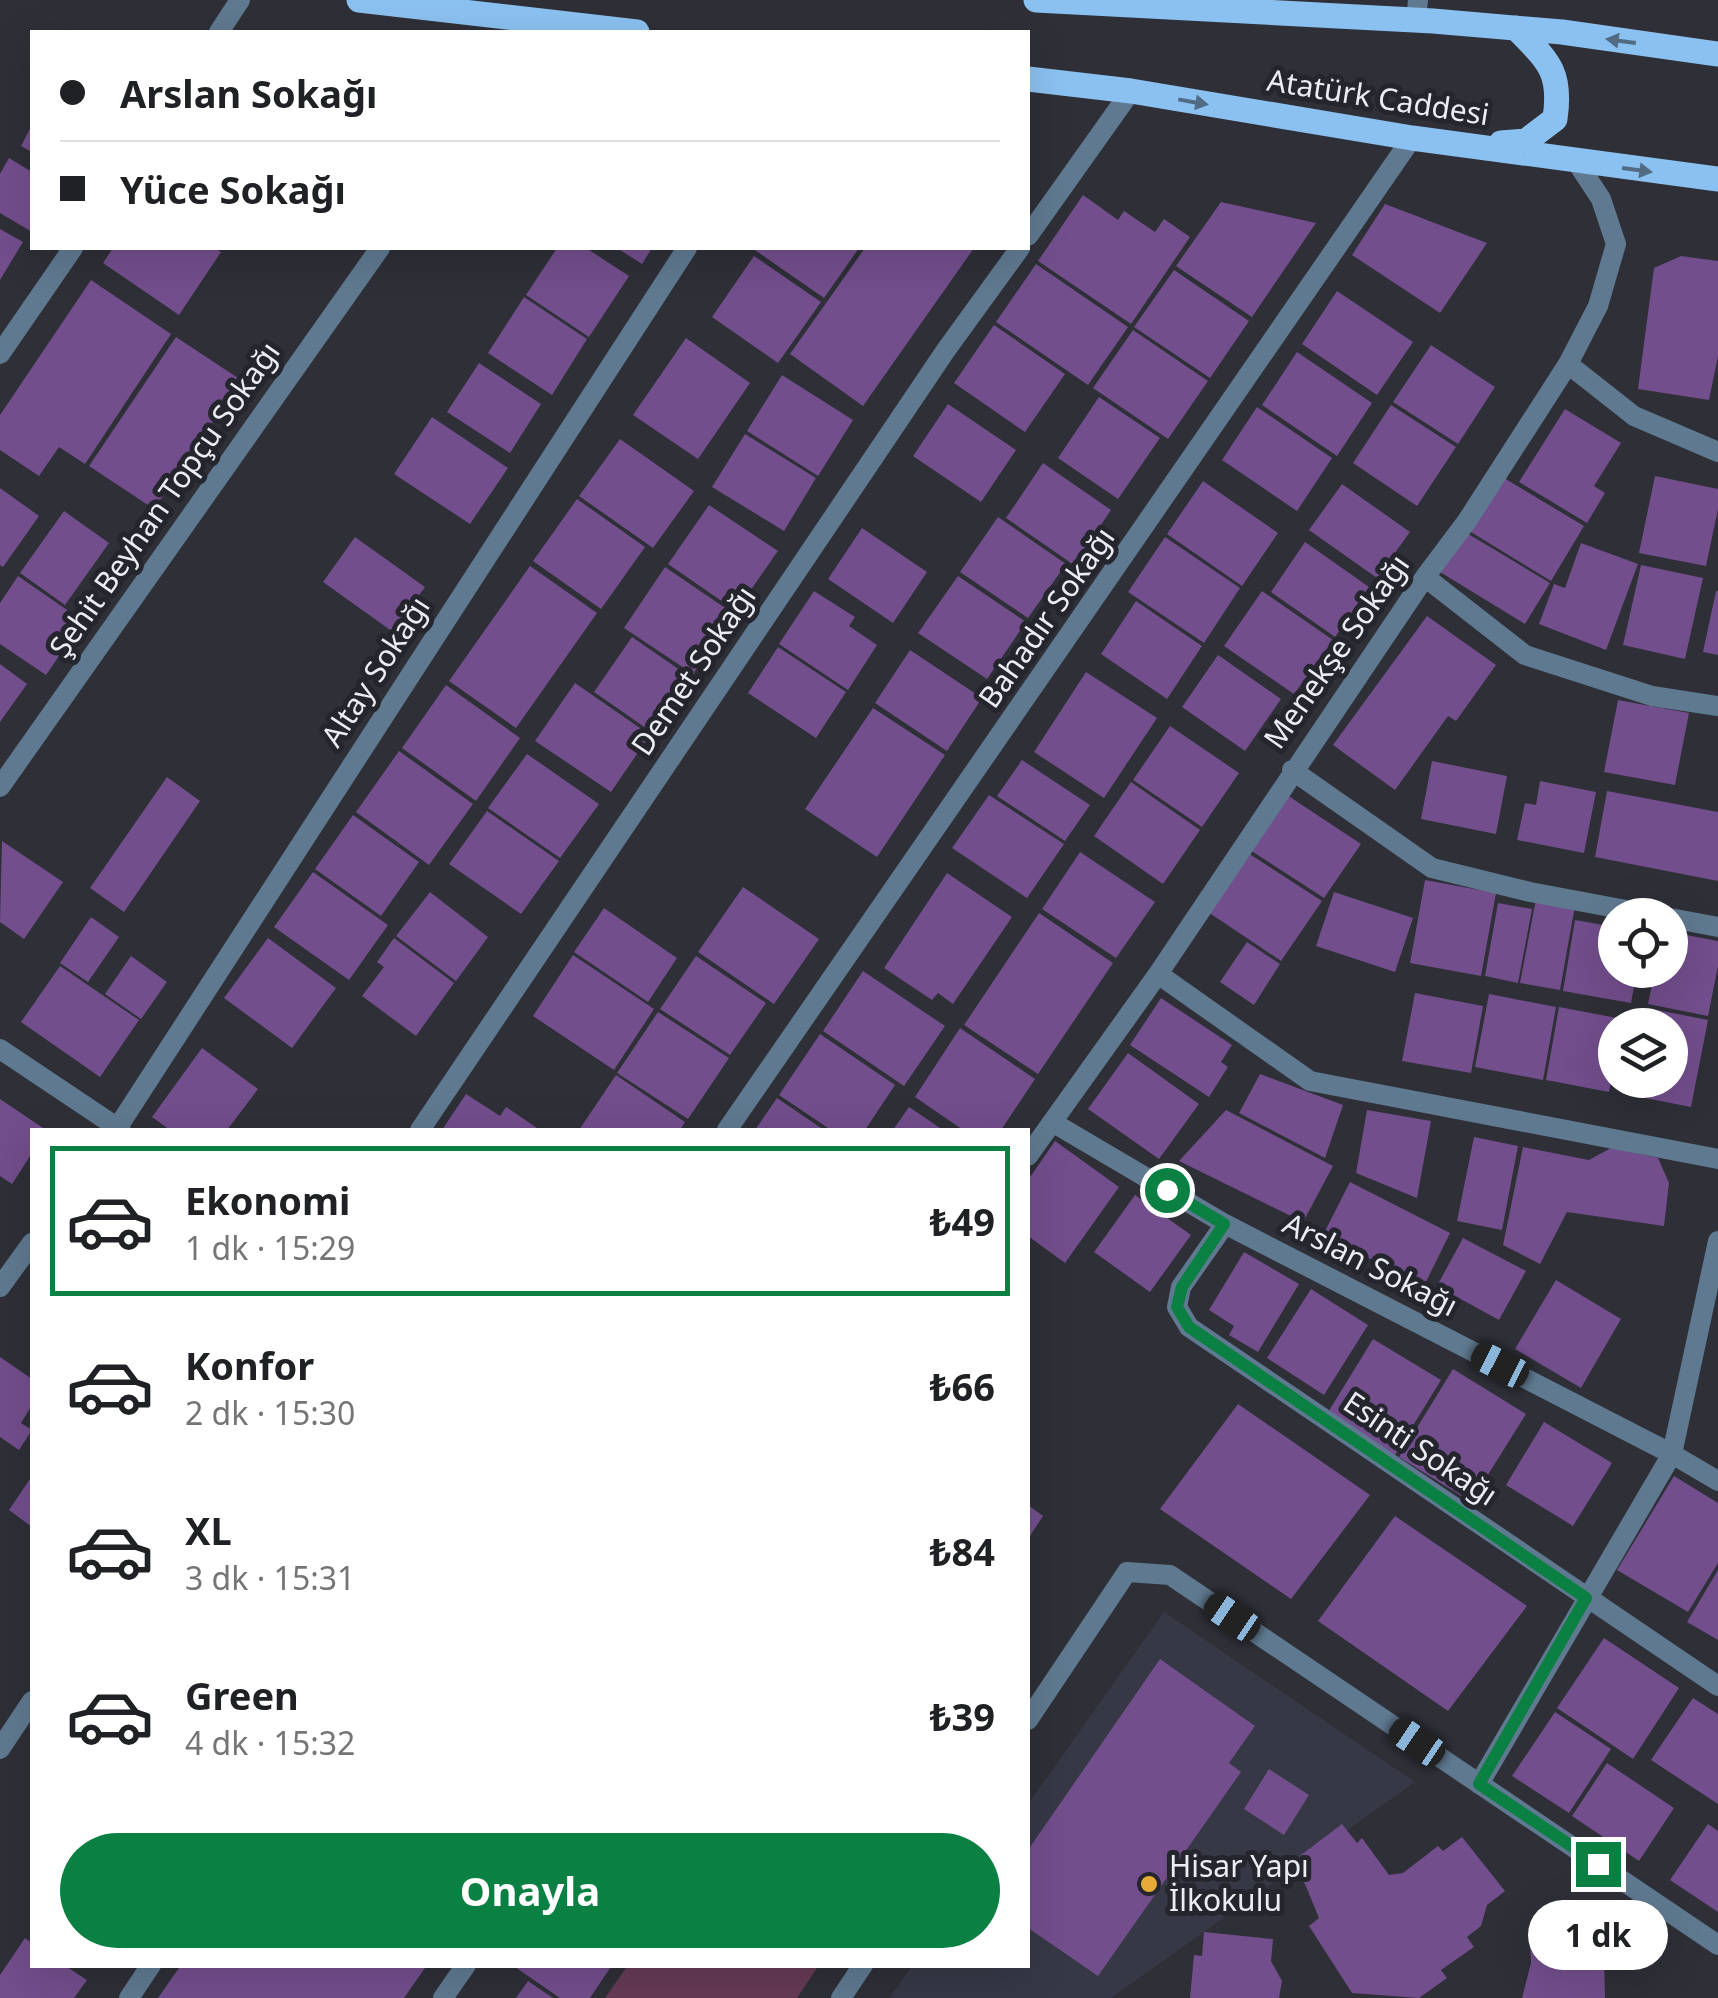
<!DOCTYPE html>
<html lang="tr">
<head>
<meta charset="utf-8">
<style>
	body { margin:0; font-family:"Noto Sans",sans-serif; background:#f2f2f2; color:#202124; height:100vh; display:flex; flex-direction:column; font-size:38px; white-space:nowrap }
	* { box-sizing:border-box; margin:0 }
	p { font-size:32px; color:#757577 }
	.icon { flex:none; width:55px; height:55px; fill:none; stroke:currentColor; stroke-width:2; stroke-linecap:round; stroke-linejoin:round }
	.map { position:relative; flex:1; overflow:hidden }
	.panel { position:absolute; left:30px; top:1128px; width:1000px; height:840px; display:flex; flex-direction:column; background:#fff; border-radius:0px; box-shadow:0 10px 40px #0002 }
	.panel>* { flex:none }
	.hud { position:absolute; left:30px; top:30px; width:1000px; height:220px; border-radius:0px; box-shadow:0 10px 40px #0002; display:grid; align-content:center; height:220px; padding:0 30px; background:#fff }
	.buttons { position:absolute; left:1598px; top:898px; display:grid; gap:20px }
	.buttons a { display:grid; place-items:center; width:90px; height:90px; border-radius:50%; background:#fff; box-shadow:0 10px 40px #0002; font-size:50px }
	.end { position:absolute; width:45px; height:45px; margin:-22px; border:12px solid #0b8043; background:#fff; box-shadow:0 0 0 5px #fff }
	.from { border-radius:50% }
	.bubble { position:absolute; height:70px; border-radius:35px; background:#fff; box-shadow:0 10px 40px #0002; font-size:32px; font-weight:700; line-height:70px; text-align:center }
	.car { position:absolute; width:30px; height:60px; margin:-30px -15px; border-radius:12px; box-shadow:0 0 8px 2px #0007; background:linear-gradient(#222 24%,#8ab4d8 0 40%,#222 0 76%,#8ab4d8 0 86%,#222 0) }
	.hud b { display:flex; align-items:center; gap:35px; height:95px; font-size:38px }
	.hud b+b { border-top:2px solid #e0e0e0 }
	.hud i { width:25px; height:25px; background:#202124 }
	ul { padding:18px 0 0; list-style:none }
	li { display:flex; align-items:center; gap:30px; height:150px; margin:0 20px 15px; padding:0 10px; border:5px solid transparent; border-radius:0px }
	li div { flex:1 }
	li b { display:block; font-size:38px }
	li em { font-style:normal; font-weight:700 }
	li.current { border-color:#0b8043 }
	li>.icon { width:90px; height:90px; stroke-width:1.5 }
	.action { display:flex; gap:20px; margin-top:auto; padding:20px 30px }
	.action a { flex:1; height:115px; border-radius:60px; background:#0b8043; color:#fff; font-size:40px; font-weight:700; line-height:115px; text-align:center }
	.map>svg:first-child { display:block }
</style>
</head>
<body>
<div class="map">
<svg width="1718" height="1998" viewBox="0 0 1718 1998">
	<rect width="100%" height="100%" fill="#2e2f37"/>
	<!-- built -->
	<path fill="#363846" d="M1164 1612 1415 1782 1111 1998H889L913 1965H1028V1804Z"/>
	<!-- green -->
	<path fill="#653a55" d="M628 1965H819L797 1998H605Z"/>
	<!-- building -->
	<path fill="#724e8c" d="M32 125V152L21 146Z
		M9 158 32 172V232L0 213V174Z
		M1083 195 1118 220 1124 211 1155 232 1164 219 1190 237 1131 324 1038 261Z
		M1221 202 1316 223 1252 317 1176 266Z
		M1385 204 1487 243 1440 313 1352 255Z
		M0 229 23 242 0 280Z
		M113 248H214L221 252 179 315 103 263Z
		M557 248H586L629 276 589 337 526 295Z
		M617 248H652L642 264Z
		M752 248H859L824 298Z
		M865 248H974L863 406 790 354Z
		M754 256 821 302 778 363 712 317Z
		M1681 256 1718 261V356L1709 400 1638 389 1654 268Z
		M1036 264 1128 327 1088 385 996 322Z
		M1174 270 1249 321 1210 378 1134 327Z
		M91 280 171 334 85 464 59 447 39 476 0 450V415Z
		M1337 291 1413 342 1377 395 1302 344Z
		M524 297 587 339 552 395 488 353Z
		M994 325 1065 374 1025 432 954 383Z
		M1133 330 1208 381 1168 439 1093 388Z
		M176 337 241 380 154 509 89 466Z
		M686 338 750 383 698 459 633 415Z
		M1431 345 1495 387 1458 444 1393 402Z
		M1297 352 1372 403 1337 456 1262 405Z
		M479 363 541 404 510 453 447 412Z
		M782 375 853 420 818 476 747 431Z
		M1099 397 1160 438 1118 499 1058 458Z
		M948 404 1016 450 981 502 913 456Z
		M1391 405 1456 447 1417 506 1353 463Z
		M1257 407 1332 458 1297 511 1222 460Z
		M1565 409 1621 443 1594 486 1605 493 1587 523 1519 482Z
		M432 417 508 468 470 524 394 474Z
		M745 434 816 478 784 531 712 487Z
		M620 439 694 491 653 548 579 496Z
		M1043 463 1111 510 1074 565 1006 518Z
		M1499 475 1584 526 1551 581 1466 529Z
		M1655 476 1718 489V509L1706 566 1639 553Z
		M1203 481 1278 533 1242 586 1167 534Z
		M1342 484 1410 532 1377 578 1309 530Z
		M0 488 39 516 3 567 0 565Z
		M577 499 645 547 601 609 533 561Z
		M709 505 778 551 736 611 668 564Z
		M64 511 109 543 65 605 20 573Z
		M998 517 1066 564 1028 618 960 572Z
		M862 528 927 572 893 623 828 579Z
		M1465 532 1550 583 1525 624 1440 572Z
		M355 537 425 587 393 632 323 582Z
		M1165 537 1240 588 1204 643 1128 592Z
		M1305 542 1369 587 1335 637 1271 592Z
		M1581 543 1638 564 1606 650 1539 624 1554 584 1565 588Z
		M1641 565 1703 578 1685 659 1623 645Z
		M530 566 597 613 516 728 449 681Z
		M665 567 734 614 693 674 624 628Z
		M18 576 83 621 46 675 0 644V603Z
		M958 576 1026 622 987 679 918 633Z
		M814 591 855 617 849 626 877 645 848 690 779 644Z
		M1262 591 1333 640 1294 694 1224 646Z
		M1716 591H1718V655L1703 652Z
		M1136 601 1202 646 1167 699 1101 654Z
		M1427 616 1496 665 1456 721 1448 716 1395 790 1333 745Z
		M632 637 690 677 653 733 594 692Z
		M778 647 846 692 816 738 748 693Z
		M910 650 982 698 947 751 875 703Z
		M1218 655 1281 699 1245 751 1182 707Z
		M0 664 27 684 0 722Z
		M1086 672 1157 718 1104 798 1034 752Z
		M575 683 650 735 611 792 535 741Z
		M446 685 520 738 476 801 402 748Z
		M1618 700 1689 713 1675 785 1604 772Z
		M873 708 945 755 877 857 805 809Z
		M1170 726 1239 773 1202 827 1133 780Z
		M399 751 473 804 429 865 356 812Z
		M527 754 599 804 560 858 488 808Z
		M1022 760 1090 805 1065 841 997 796Z
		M1432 761 1507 776 1496 834 1421 819Z
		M167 777 200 801 124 912 90 888Z
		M1540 781 1596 792 1584 853 1517 840 1525 803 1536 805Z
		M1131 782 1200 830 1163 884 1094 836Z
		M1607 791 1718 812V881L1595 857Z
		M989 795 1064 844 1027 898 952 848Z
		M1287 795 1361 844 1324 898 1250 850Z
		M487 811 559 861 521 914 449 864Z
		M353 815 419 862 381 916 315 869Z
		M2 841 63 882 24 939 0 922Z
		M1080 852 1155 902 1116 958 1042 909Z
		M1248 853 1322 901 1281 961 1208 912Z
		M313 872 388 925 349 980 274 927Z
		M947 873 1012 917 953 1004 938 993 932 1000 884 968Z
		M1425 880 1496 893 1481 976 1410 963Z
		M743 887 819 939 774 1004 698 952Z
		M430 892 488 937 456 981 396 936Z
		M1334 892 1413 918 1395 972 1316 946Z
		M1536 899 1575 906 1560 990 1520 983Z
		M1498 903 1532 909 1518 983 1485 976Z
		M604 908 677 958 648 1002 574 952Z
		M1039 913 1113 963 1038 1074 964 1025Z
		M91 917 119 937 88 982 60 963Z
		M1575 920 1615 927V970H1637L1631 1003 1563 991Z
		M1670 932 1718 941V966L1708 1016 1648 1004 1655 970H1670Z
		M268 938 336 988 292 1048 224 998Z
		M394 938 454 983 416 1036 362 996 384 967 377 962Z
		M1247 942 1280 964 1254 1005 1220 982Z
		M573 955 654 1009 614 1070 533 1016Z
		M131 956 167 982 141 1019 105 994Z
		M696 956 766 1003 730 1055 660 1009Z
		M60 966 139 1020 100 1077 21 1022Z
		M863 971 945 1026 904 1086 823 1031Z
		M1415 993 1483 1006 1471 1073 1402 1061Z
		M1489 994 1556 1007 1543 1080 1475 1067Z
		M1161 998 1232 1045 1221 1062 1228 1067 1209 1097 1130 1045Z
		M1559 1007 1622 1019 1621 1025H1615V1059L1609 1092 1546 1080Z
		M1647 1008 1708 1020 1691 1107 1630 1095 1633 1080H1670V1025H1644Z
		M658 1012 729 1058 688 1119 617 1073Z
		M960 1028 1035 1079 1001 1130H963L915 1097Z
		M820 1034 895 1085 865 1130H831L779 1095Z
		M202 1048 258 1089 227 1130H170L152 1117Z
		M1128 1053 1199 1104 1159 1159 1088 1109Z
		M1260 1074 1343 1105 1325 1158 1239 1113Z
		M616 1075 685 1122 680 1130H579Z
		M466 1094 500 1116 506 1107 540 1130H442Z
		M777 1098 824 1130H755Z
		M0 1099 46 1130H32V1153L12 1184 0 1176Z
		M909 1107 943 1130H893Z
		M1226 1110 1333 1166 1303 1222 1179 1161Z
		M1367 1110 1431 1121 1417 1198 1356 1173Z
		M1474 1137 1518 1146 1502 1230 1457 1221Z
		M1055 1141 1119 1187 1065 1263 1028 1236V1180Z
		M1523 1147 1589 1160 1611 1148 1658 1158 1669 1183 1664 1226 1567 1212 1540 1264 1503 1245Z
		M1350 1182 1450 1233 1424 1286 1323 1235Z
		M1135 1195 1191 1235 1150 1292 1094 1252Z
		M1463 1238 1526 1271 1499 1320 1437 1286Z
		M1244 1252 1299 1284 1258 1352 1229 1335 1234 1326 1209 1310Z
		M1556 1280 1621 1319 1581 1388 1515 1349Z
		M1311 1289 1368 1325 1324 1395 1267 1358Z
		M1373 1339 1441 1380 1395 1455 1327 1414Z
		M0 1357 32 1379V1405L21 1423 32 1430 19 1450 0 1437Z
		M1453 1369 1526 1414 1471 1502 1399 1457Z
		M1238 1404 1370 1495 1291 1599 1160 1509Z
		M1544 1422 1612 1463 1573 1526 1506 1485Z
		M32 1476V1527L9 1510Z
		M1674 1476 1718 1503V1563L1688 1612 1617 1570Z
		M1028 1505 1043 1516 1028 1539Z
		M1395 1516 1527 1606 1448 1711 1318 1621Z
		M1718 1570V1640L1687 1622Z
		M1604 1638 1679 1688 1633 1759 1557 1708Z
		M1160 1659 1255 1726 1229 1763 1241 1772 1098 1976 1028 1928V1850Z
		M1693 1698 1718 1714V1804L1651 1760Z
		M1555 1712 1611 1749 1569 1813 1512 1776Z
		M1607 1763 1674 1808 1639 1861 1572 1816Z
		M1269 1769 1309 1795 1284 1835 1244 1809Z
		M1342 1824 1357 1843 1362 1838 1389 1875 1403 1873 1438 1846 1443 1851 1462 1837 1505 1891 1487 1905 1481 1926 1467 1937 1474 1947 1441 1970 1447 1978 1419 1998 1352 1993 1309 1926 1319 1918 1305 1884 1289 1864Z
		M1708 1824 1718 1831V1912L1670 1880Z
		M1204 1932 1273 1939 1271 1961 1282 1981 1279 1998H1190L1194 1955 1202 1956Z
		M1596 1935 1597 1959H1604L1605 1998H1522L1531 1963 1530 1937Z
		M25 1938 32 1943V1965H64L87 1980 74 1998H0V1975Z
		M181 1965H427L404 1998H158Z
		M512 1965H612L590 1998H560Z
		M528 1981 553 1998H516Z"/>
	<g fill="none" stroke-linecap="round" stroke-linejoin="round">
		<!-- minor -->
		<path stroke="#5f7990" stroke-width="20" d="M1416 20 1418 0
			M219 32 240 0
			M1028 236 1131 91
			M0 354 73 248
			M1568 364 1634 416 1718 452
			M1425 577 1525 655 1652 696 1718 706
			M1292 770 1432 868 1530 892 1653 915
			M0 787 380 248
			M1670 918 1718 927
			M1158 974 1310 1081 1718 1159
			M0 1049 121 1130
			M1052 1122 1225 1224 1672 1454 1718 1481
			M116 1130 687 248
			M420 1130 946 350 1020 248
			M727 1130 1412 138
			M1028 1156 1158 974 1425 577 1467 521 1568 364 1598 306 1616 244 1601 199 1576 161
			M1225 1224 1181 1287 1177 1307 1189 1327 1718 1686
			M0 1287 32 1243
			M1028 1720 1127 1572 1170 1575 1718 1945
			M0 1749 32 1701
			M1479 1784 1672 1454 1718 1241
			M129 1998 151 1965
			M443 1998 466 1965
			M841 1998 863 1965"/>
		<!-- primary -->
		<path stroke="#8bc1f0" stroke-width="25" d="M359 0 637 32
			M1036 0 1433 21 1562 32 1718 54
			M1028 79 1131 91 1412 138 1718 179
			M1501 143 1526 141 1555 119C1562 71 1548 61 1516 28"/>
	</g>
	<!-- one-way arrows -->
	<defs><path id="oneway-solid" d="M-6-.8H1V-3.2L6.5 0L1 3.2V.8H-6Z" transform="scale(2.5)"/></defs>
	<g fill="#526b85">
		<use href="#oneway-solid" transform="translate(1621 41) rotate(-172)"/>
		<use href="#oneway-solid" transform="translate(1193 102) rotate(10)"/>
		<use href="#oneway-solid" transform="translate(1637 170) rotate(8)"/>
	</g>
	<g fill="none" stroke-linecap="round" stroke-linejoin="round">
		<!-- route -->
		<path stroke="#0b8043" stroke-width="12" d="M1167 1190 1224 1224 1182 1287 1177 1307 1189 1327 1586 1598 1479 1784 1598 1864"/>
	</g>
	<!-- markers -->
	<circle fill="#e9ab37" stroke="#24252d" stroke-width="4" cx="1149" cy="1884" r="10"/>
	<g text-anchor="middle" stroke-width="10" stroke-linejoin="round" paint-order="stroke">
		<!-- street labels -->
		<g font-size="30" fill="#ecedf2" stroke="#24252d">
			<text transform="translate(1378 98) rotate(9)" y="10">Atatürk Caddesi</text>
			<text transform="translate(165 500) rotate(-55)" y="10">Şehit Beyhan Topçu Sokağı</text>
			<text transform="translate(1047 618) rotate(-55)" y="10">Bahadır Sokağı</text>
			<text transform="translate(1337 652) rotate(-55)" y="10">Menekşe Sokağı</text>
			<text transform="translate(694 671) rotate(-56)" y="10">Demet Sokağı</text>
			<text transform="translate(376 672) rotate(-57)" y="10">Altay Sokağı</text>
			<text transform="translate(1370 1265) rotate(27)" y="10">Arslan Sokağı</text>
			<text transform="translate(1420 1449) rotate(34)" y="10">Esinti Sokağı</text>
		</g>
		<!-- poi labels -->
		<g font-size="30" fill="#ecedf2" stroke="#24252d" text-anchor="start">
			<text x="1169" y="1877">Hisar Yapı<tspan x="1169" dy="34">İlkokulu</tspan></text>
		</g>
	</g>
</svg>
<div class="buttons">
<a><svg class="icon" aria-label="locate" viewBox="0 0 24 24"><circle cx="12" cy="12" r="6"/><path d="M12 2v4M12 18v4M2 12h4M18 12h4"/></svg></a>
<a><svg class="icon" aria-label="layers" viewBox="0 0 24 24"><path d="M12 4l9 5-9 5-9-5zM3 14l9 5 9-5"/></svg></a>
</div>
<i class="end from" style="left:1167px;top:1190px"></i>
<i class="end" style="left:1598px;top:1864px"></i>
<div class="bubble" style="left:1528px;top:1900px;width:140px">1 dk</div>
<i class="car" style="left:1500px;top:1365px;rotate:297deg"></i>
<i class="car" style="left:1232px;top:1617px;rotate:304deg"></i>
<i class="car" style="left:1417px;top:1742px;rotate:304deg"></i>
<div class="hud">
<b><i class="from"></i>Arslan Sokağı</b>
<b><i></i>Yüce Sokağı</b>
</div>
<section class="panel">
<ul>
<li class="current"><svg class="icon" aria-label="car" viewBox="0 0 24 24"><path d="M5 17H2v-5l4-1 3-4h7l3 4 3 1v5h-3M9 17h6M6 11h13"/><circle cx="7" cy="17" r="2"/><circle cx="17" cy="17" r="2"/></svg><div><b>Ekonomi</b><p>1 dk · 15:29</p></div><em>₺49</em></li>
<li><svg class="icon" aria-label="car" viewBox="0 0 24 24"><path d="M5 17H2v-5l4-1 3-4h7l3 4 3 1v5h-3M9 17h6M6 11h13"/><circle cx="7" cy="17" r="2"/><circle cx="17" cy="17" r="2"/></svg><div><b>Konfor</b><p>2 dk · 15:30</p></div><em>₺66</em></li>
<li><svg class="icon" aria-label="car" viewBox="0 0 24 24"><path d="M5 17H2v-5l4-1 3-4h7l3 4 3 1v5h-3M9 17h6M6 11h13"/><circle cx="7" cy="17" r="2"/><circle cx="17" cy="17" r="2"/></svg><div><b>XL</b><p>3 dk · 15:31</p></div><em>₺84</em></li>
<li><svg class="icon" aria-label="car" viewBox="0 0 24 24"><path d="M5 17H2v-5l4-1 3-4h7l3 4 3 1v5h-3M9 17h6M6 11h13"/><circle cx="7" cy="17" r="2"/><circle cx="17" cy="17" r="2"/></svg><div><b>Green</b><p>4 dk · 15:32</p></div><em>₺39</em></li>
</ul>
<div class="action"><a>Onayla</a></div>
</section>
</div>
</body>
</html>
